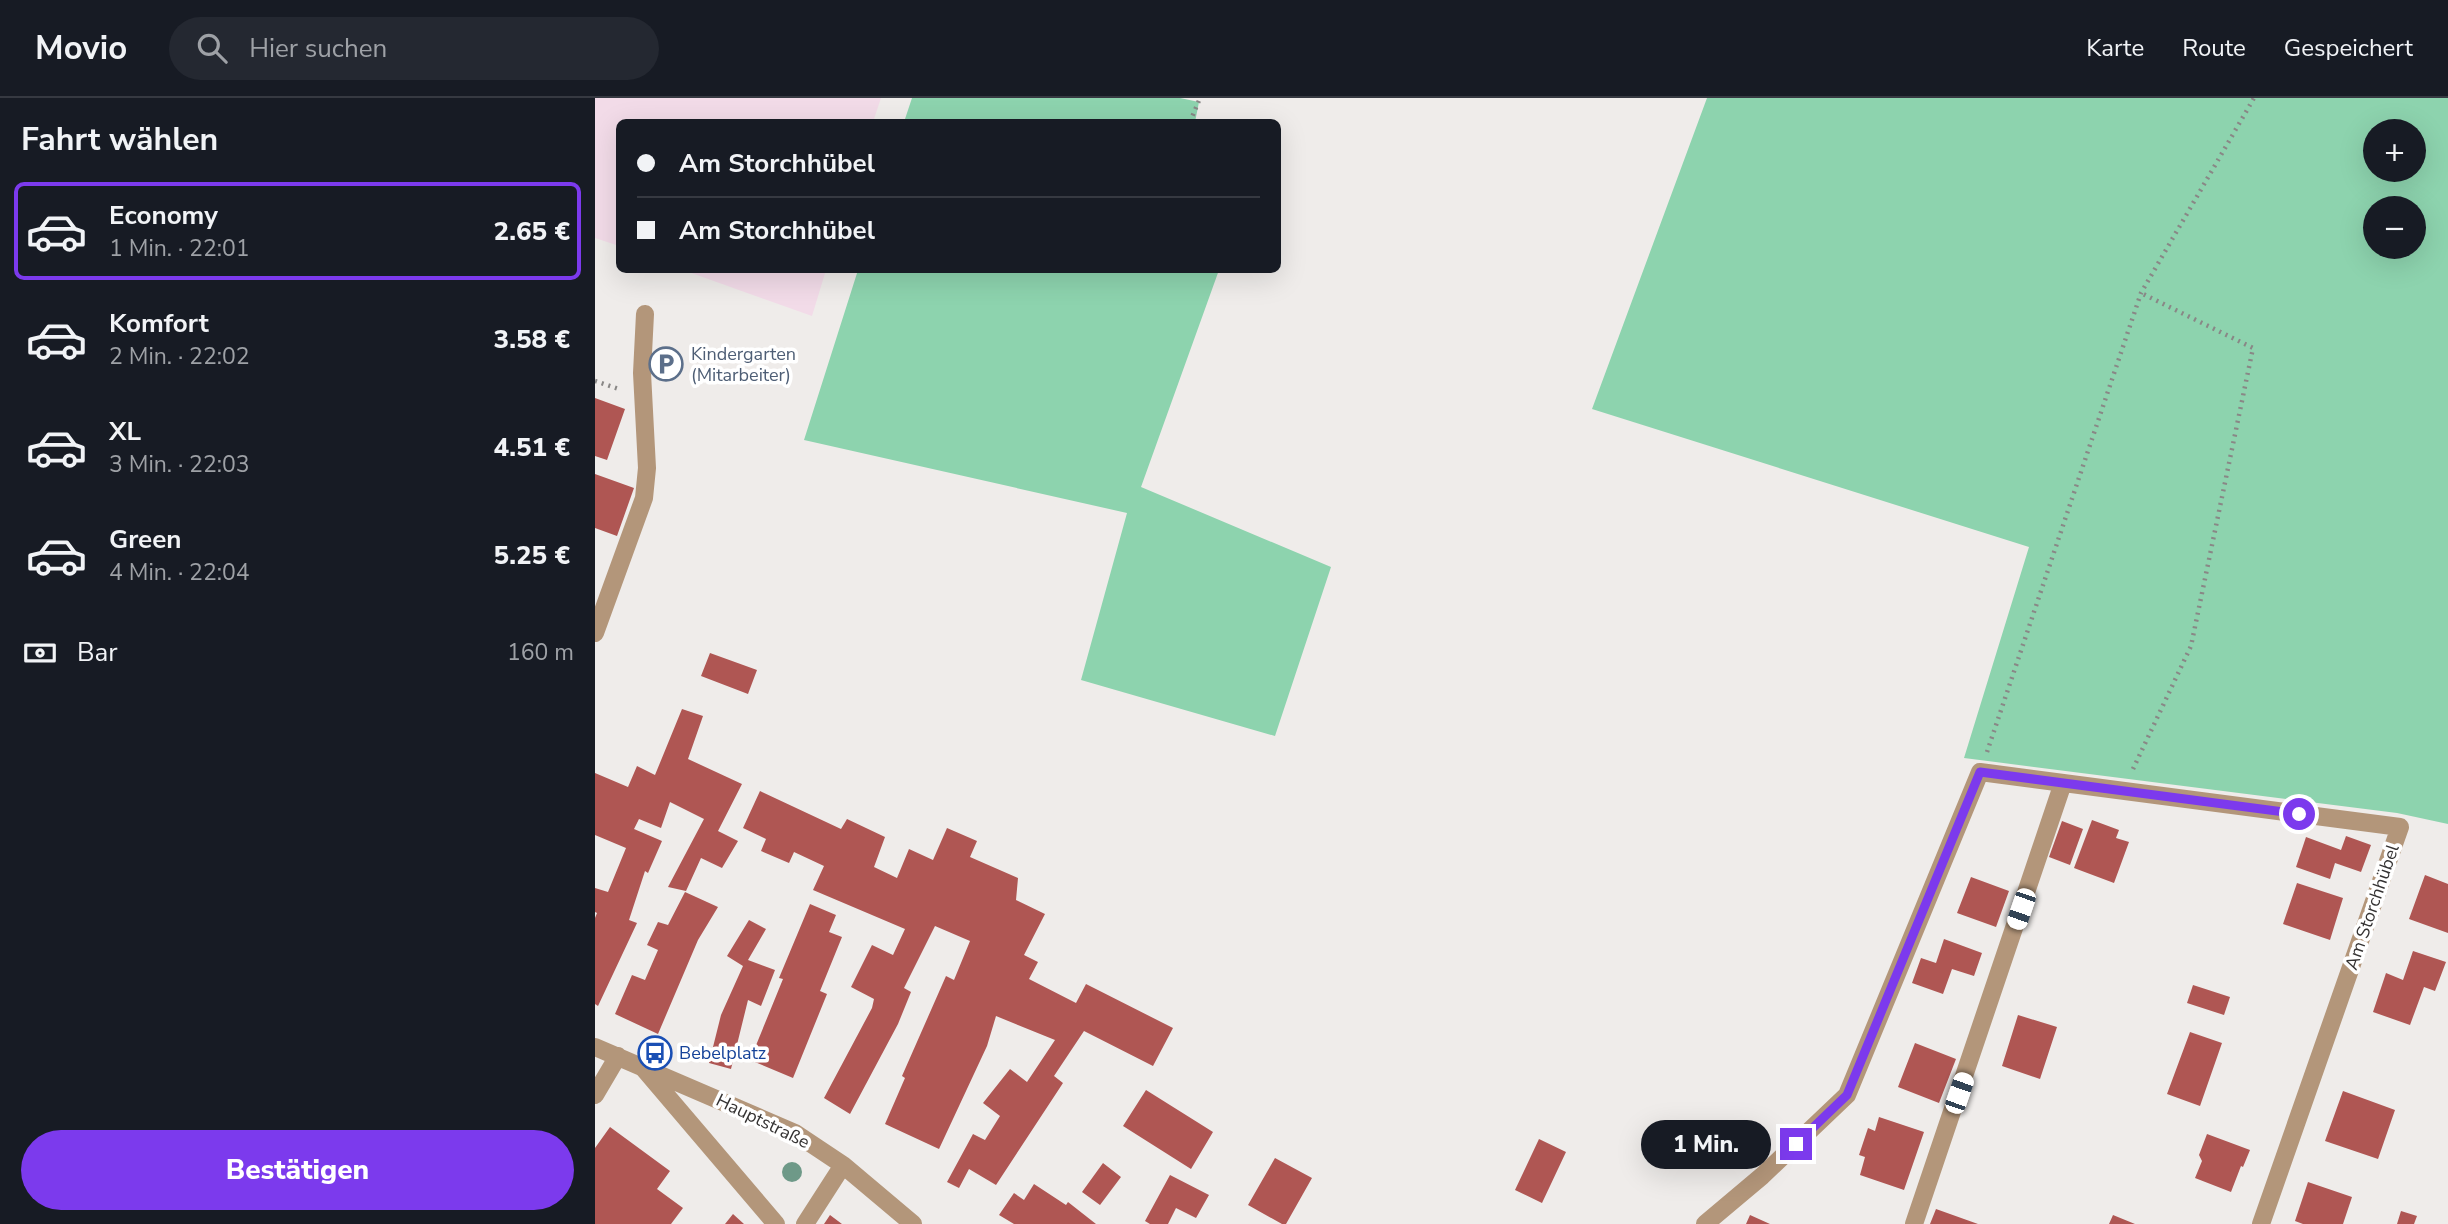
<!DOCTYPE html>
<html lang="de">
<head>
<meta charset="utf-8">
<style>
	body { margin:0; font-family:"Nunito Sans",sans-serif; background:#242831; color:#f1f3f6; height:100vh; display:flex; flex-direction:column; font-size:26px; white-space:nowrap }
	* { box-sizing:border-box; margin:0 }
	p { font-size:23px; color:#9ea1a6 }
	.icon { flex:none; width:38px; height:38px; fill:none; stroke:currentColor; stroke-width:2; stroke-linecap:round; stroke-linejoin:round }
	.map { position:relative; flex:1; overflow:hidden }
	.drawer { display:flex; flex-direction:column; background:#171b24; width:595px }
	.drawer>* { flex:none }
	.guide { position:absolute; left:21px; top:21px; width:665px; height:154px; border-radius:10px; box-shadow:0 7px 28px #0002; display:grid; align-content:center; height:154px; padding:0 21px; background:#171b24 }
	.tools { position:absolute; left:1768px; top:21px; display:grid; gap:14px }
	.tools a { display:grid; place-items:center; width:63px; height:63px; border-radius:50%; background:#171b24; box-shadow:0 7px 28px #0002; font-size:35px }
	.end { position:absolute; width:32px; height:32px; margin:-16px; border:9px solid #7c3aed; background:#fff; box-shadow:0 0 0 4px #fff }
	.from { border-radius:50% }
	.bubble { position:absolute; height:49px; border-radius:24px; background:#171b24; box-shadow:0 7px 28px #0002; font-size:23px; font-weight:800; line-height:49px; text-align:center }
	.car { position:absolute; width:21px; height:42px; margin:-21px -10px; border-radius:9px; box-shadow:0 0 5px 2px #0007; background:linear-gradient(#fff 24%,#345 0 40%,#fff 0 76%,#345 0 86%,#fff 0) }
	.guide b { display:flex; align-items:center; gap:24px; height:66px; font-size:26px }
	.guide b+b { border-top:2px solid #363941 }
	.guide i { width:18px; height:18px; background:#f1f3f6 }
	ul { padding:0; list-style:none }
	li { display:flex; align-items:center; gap:21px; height:98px; margin:0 14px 10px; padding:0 7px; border:4px solid transparent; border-radius:10px }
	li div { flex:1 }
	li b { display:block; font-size:26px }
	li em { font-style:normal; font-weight:800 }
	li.selected { border-color:#7c3aed }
	li>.icon { width:63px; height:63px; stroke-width:1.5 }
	h2 { padding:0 21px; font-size:32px; line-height:84px }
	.pay { display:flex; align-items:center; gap:18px; height:77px; padding:0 21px; font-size:26px }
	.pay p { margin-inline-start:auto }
	.action { display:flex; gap:14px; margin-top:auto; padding:14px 21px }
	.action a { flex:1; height:80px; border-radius:42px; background:#7c3aed; color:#fff; font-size:28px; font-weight:800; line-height:80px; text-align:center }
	header { display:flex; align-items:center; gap:42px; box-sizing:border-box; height:98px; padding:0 35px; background:#171b24; border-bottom:2px solid #363941 }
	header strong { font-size:33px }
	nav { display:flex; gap:38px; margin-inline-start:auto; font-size:24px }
	.search { width:490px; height:63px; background:#242831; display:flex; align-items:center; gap:18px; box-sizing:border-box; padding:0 24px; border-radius:38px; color:#9ea1a6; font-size:26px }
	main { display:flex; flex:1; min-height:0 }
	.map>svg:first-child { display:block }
</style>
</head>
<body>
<header>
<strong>Movio</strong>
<div class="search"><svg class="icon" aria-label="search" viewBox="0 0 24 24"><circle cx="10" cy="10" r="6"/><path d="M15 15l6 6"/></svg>Hier suchen</div>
<nav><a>Karte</a><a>Route</a><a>Gespeichert</a></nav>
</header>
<main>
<section class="drawer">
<h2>Fahrt wählen</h2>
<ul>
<li class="selected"><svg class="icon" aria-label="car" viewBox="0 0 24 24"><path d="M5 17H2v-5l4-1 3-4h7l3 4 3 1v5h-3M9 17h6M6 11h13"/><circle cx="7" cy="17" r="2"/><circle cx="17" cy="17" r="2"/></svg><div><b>Economy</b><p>1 Min. · 22:01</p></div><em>2.65 €</em></li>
<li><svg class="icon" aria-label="car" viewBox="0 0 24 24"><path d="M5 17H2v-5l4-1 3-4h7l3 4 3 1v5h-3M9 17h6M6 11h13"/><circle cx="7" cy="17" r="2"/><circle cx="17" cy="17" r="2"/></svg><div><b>Komfort</b><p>2 Min. · 22:02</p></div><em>3.58 €</em></li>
<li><svg class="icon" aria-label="car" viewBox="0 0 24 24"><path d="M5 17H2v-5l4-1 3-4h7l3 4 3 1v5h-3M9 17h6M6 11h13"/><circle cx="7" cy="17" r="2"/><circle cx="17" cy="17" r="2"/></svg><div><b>XL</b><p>3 Min. · 22:03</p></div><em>4.51 €</em></li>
<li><svg class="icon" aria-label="car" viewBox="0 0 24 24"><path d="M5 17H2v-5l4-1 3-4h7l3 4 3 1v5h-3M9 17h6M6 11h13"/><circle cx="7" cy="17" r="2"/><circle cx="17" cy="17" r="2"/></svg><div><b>Green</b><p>4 Min. · 22:04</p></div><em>5.25 €</em></li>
</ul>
<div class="pay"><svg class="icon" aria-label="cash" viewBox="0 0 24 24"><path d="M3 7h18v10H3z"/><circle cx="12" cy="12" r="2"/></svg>Bar<p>160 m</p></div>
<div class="action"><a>Bestätigen</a></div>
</section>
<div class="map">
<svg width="1853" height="1126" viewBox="0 0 1853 1126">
	<rect width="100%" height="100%" fill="#efecea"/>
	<!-- education -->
	<path fill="#f2dbe8" d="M0 0H286L278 24H24V148L0 140Z
		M88 172H231L217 218Z"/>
	<!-- green -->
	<path fill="#8dd3ae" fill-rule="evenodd" d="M317 0H585L604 4 600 24H309Z
		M1112 0H1853V726L1802 715 1369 660 1434 449 997 311ZM1818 33V72H1780V33ZM1818 110V149H1780V110Z
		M263 172H624L546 389 736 469 680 638 486 582 532 415 209 342Z"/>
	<!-- building -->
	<path fill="#af5653" d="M0 300 30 311 12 362 0 358Z
		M0 376 39 390 22 438 0 430Z
		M115 555 162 572 153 596 106 578Z
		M87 611 108 618 93 661 147 686 123 733 143 743 127 770 106 760 91 793 73 789 109 721 75 704 66 730 44 721 39 731 67 743 53 775 50 773 34 822 42 825 3 908 0 906V820L2 815 0 814V790L13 794 31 750 0 737V675L33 689 42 668 60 677Z
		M165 693 246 731 252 721 290 739 279 769 302 780 314 751 338 762 352 730 382 743 375 759 423 780 421 802 450 816 429 857 443 864 434 881 481 905 491 886 578 930 558 968 489 933 459 978 468 985 401 1087 374 1071 364 1090 352 1084 378 1036 390 1042 405 1018 388 1005 415 971 432 984 460 942 401 918 392 948 344 1051 290 1026 310 980 307 978 351 878 359 882 375 843 340 828 309 890 316 894 303 926 255 1016 229 1000 277 910 279 901 256 889 277 847 298 857 310 831 218 792 229 768 199 754 194 765 166 753 171 741 148 730Z
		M1497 722 1524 732 1521 740 1534 744 1519 785 1479 770Z
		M1467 723 1488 731 1475 767 1454 759Z
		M1751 738 1776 747 1766 774 1740 765 1735 781 1701 769 1711 739 1746 752Z
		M1830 777 1853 786V835L1814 821Z
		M1376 779 1414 793 1401 829 1362 815Z
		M1702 785 1748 800 1735 842 1688 826Z
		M90 794 123 809 103 842 63 936 20 916 37 877 50 882 63 852 52 847 63 824 73 827Z
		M215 806 241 817 234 834 247 839 225 893 232 896 198 980 155 962 188 881 184 880Z
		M154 822 171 831 153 862 180 872 166 908 153 902 136 971 114 965 126 917 148 868 132 858Z
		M1349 841 1387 855 1379 878 1357 871 1348 896 1317 885 1326 860 1341 865Z
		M1818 853 1851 864 1840 893 1829 889 1815 927 1778 914 1791 875 1808 882Z
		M1598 887 1635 899 1629 917 1592 905Z
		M1423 917 1462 929 1445 981 1407 968Z
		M1595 934 1627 945 1605 1008 1572 996Z
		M1320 945 1361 961 1344 1005 1303 989Z
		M551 992 618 1034 596 1071 528 1028Z
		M1748 993 1800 1012 1783 1061 1730 1043Z
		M1284 1019 1329 1034 1309 1092 1265 1077 1270 1059 1264 1057 1273 1030 1280 1033Z
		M15 1029 75 1073 62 1091 88 1110 76 1126H0V1050Z
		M1612 1036 1655 1052 1648 1069 1646 1068 1636 1094 1600 1080 1607 1063 1604 1057Z
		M944 1041 971 1054 947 1105 920 1092Z
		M680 1060 717 1080 691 1126H687L653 1107Z
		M508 1065 526 1079 505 1107 487 1094Z
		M575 1077 614 1097 601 1120 581 1110 573 1126H555L550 1123Z
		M1713 1084 1757 1099 1748 1126H1708L1700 1123Z
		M439 1086 471 1107 473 1104 501 1126H419L404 1117 419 1095 429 1102Z
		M1341 1111 1383 1126H1335Z
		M1806 1113 1822 1118 1819 1126H1802Z
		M138 1116 149 1126H130Z
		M235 1117 247 1126H229Z
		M1155 1117 1175 1126H1151Z
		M1518 1117 1540 1126H1514Z"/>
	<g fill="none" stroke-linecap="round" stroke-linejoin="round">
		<!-- path -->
		<path stroke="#898786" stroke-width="4.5" stroke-dasharray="2 5" stroke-linecap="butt" d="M595 24 605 0
			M0 283 24 291
			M1392 654 1546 195 1659 0
			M1538 671 1596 548 1658 250 1546 195"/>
		<!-- minor -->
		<path stroke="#b3967a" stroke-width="18" d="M0 535 49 400 52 370 47 275 50 216
			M0 949 200 1035 248 1067 318 1126
			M49 971 181 1126
			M0 997 23 958
			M210 1126 248 1067
			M1110 1126 1167 1078 1252 997 1385 674 1805 729 1666 1126
			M1319 1126 1468 685"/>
	</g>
	<!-- trees -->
	<circle fill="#6e9988" cx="197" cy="1074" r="10"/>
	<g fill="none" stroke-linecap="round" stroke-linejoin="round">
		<!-- route -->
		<path stroke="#7c3aed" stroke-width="9" d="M1201 1046 1252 997 1385 674 1704 716"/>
	</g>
	<!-- icons -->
	<defs>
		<symbol id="parking-ring" viewBox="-11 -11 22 22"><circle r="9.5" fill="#fff" stroke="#5c6f8a" stroke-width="1.5"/><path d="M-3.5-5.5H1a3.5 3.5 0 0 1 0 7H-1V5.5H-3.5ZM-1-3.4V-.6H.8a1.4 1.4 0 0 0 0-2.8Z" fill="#5c6f8a"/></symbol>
		<symbol id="bus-ring" viewBox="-11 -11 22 22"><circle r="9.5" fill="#fff" stroke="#1a4fb4" stroke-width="1.5"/><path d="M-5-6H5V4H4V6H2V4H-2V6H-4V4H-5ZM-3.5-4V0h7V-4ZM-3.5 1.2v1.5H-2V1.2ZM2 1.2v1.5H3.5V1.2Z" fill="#1a4fb4"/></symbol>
	</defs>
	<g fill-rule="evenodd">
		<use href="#parking-ring" x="52" y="247" width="38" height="38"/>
		<use href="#bus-ring" x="41" y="936" width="38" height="38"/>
	</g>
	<g text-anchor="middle" stroke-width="7" stroke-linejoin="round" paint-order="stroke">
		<!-- service labels -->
		<g font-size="18" fill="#4e5e75" stroke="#fff" text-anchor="start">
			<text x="96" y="262">Kindergarten<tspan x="96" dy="21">(Mitarbeiter)</tspan></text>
		</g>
		<!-- street labels -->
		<g font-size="18" fill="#343232" stroke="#fff">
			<text transform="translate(1777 809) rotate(-71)" y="6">Am Storchhübel</text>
			<text transform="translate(168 1023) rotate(26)" y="6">Hauptstraße</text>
		</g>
		<!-- transit labels -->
		<g font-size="18" fill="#164399" stroke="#fff" text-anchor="start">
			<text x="84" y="961">Bebelplatz</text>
		</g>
	</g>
</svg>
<div class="tools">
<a>+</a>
<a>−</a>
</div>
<i class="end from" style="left:1704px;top:716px"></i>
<i class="end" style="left:1201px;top:1046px"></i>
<div class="bubble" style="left:1046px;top:1022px;width:130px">1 Min.</div>
<i class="car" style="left:1426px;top:811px;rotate:199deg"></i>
<i class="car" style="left:1364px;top:995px;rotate:19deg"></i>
<div class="guide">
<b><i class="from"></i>Am Storchhübel</b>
<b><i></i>Am Storchhübel</b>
</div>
</div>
</main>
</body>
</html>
